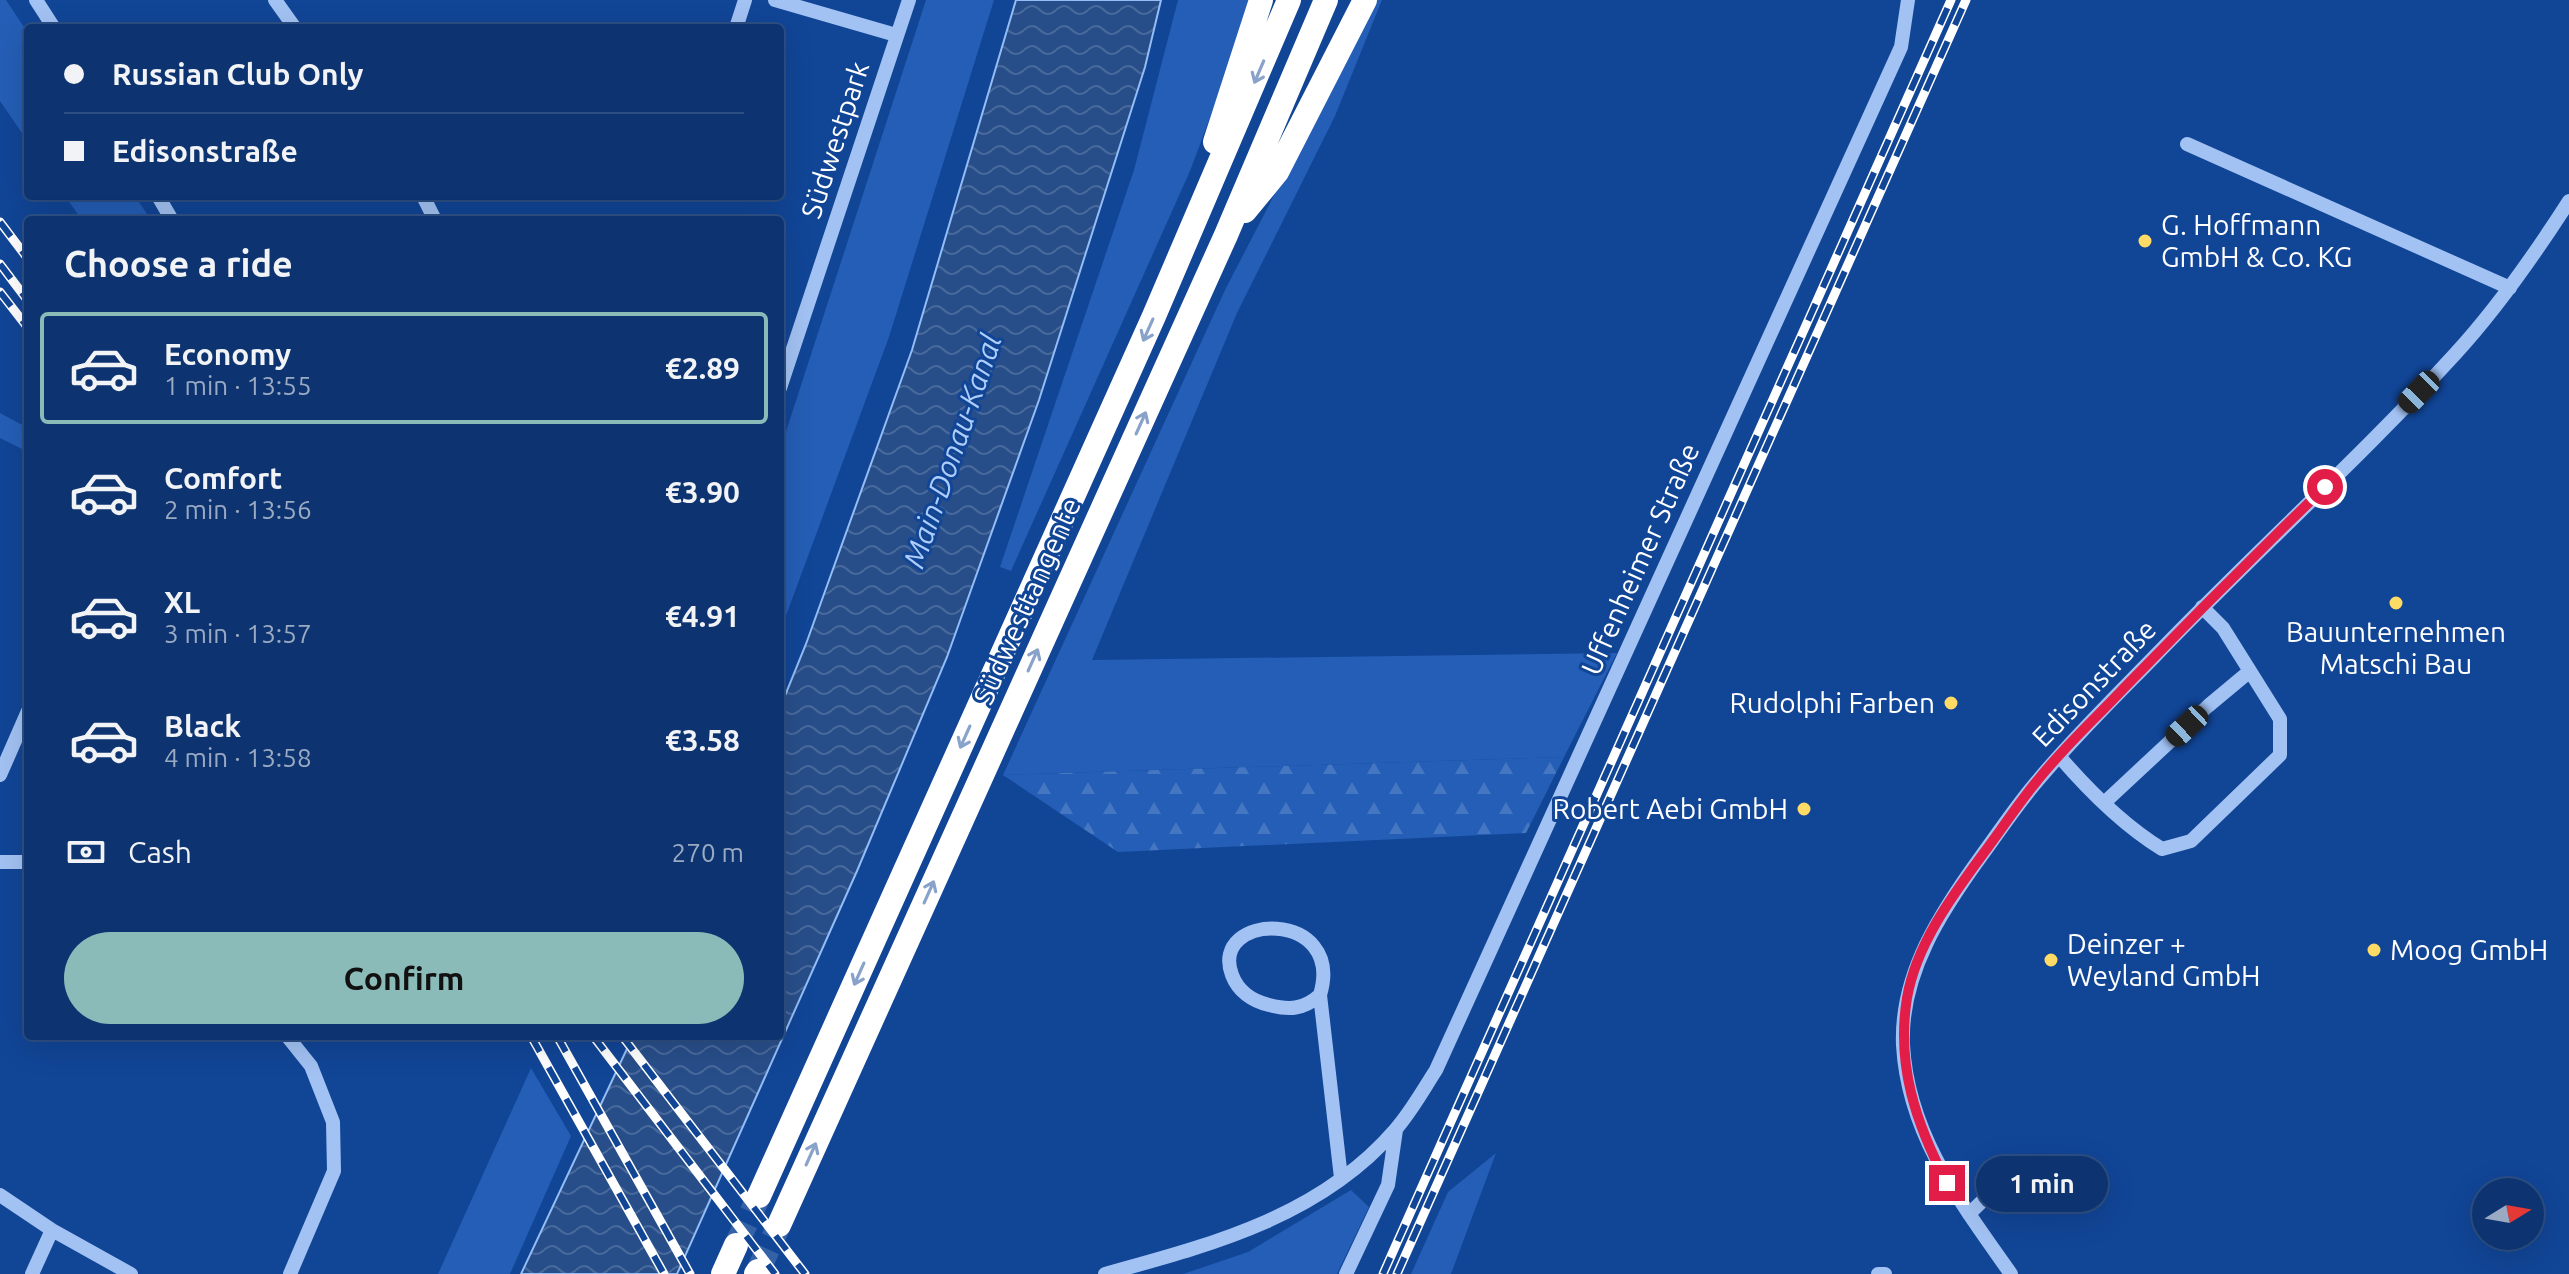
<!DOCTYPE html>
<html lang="en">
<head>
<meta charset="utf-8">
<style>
	body { margin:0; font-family:Ubuntu,sans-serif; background:#163c75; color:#f1f3f6; height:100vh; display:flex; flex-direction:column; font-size:30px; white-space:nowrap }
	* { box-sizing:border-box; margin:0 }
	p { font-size:26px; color:#9aaac3 }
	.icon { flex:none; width:44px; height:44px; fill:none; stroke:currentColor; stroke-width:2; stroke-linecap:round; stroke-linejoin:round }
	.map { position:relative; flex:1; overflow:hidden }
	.drawer { position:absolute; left:24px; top:216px; width:760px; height:824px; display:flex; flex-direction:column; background:#0d3470; border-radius:8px; box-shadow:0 8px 32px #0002,0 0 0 2px #2d4f83 }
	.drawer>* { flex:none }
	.banner { position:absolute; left:24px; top:24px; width:760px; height:176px; border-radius:8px; box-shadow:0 8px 32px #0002,0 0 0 2px #2d4f83; display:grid; align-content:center; height:176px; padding:0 40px; background:#0d3470 }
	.needle { width:52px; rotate:79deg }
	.tools { position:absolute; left:2472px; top:1178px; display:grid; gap:16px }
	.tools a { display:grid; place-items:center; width:72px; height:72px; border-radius:50%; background:#0d3470; box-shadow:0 8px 32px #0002,0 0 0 2px #2d4f83; font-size:40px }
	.end { position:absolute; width:36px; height:36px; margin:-18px; border:10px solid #e11d48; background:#fff; box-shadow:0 0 0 4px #fff }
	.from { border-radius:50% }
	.bubble { position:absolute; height:56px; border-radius:28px; background:#0d3470; box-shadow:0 8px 32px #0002,0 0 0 2px #2d4f83; font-size:26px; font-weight:700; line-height:56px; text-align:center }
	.car { position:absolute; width:24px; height:48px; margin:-24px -12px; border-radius:10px; box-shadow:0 0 6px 2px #0007; background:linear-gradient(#222 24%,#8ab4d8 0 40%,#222 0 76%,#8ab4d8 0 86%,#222 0) }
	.banner b { display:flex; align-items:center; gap:28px; height:76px; font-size:30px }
	.banner b+b { border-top:2px solid #2d4f83 }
	.banner i { width:20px; height:20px; background:#f1f3f6 }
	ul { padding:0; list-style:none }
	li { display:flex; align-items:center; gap:24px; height:112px; margin:0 16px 12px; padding:0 24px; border:4px solid transparent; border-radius:8px }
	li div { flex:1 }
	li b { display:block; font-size:30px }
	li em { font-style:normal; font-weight:700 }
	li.current { border-color:#8bbbb9 }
	li>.icon { width:72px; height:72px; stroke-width:1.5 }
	h2 { padding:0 40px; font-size:36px; line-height:96px }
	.pay { display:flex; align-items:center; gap:20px; height:88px; padding:0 40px; font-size:30px }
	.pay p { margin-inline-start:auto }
	.action { display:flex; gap:16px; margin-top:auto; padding:16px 40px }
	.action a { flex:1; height:92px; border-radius:48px; background:#8bbbb9; color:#111; font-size:32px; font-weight:700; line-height:92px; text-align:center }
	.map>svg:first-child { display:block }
</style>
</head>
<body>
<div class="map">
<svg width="2569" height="1274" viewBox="0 0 2569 1274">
	<defs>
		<pattern id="forest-firs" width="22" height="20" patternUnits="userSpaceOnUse" patternTransform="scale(2)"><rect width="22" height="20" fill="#245eb6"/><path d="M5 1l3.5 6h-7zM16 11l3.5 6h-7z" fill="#4576c1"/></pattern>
		<pattern id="water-waves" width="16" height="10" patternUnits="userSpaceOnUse" patternTransform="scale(2)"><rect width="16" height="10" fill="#284e8a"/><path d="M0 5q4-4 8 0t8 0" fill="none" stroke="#48699c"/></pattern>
	</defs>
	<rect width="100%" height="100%" fill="#114596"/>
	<!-- green -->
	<path fill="#245eb6" d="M0 0H6L28 33V142L0 101Z
		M926 0H994L889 337 780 632V450Z
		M1178 0H1254L1190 171 1011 571 1000 567 1134 170Z
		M1375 0H1382L1335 116 1237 313 1092 660 1617 653 1564 757 1003 775 1225 290Z
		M65 196H135L151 220H82Z
		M0 413 28 428V452L0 438Z
		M531 1068 571 1136 510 1274H438Z
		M1496 1153 1451 1274H1411L1448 1192Z
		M1351 1190 1369 1207 1337 1274H1183L1248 1252Z"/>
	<!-- forest -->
	<path fill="url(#forest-firs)" d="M1564 757 1526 833 1118 852 1003 775Z"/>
	<!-- water -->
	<path fill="url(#water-waves)" stroke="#93bdf7" stroke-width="2" d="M1016 0H1161L1145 67 1039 400 947 657 857 871 677 1274H521L633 1036H780V708L806 644 912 350Z"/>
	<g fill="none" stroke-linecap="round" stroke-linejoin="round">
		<!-- highway-tunnel -->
		<path stroke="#3561a6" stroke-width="24" stroke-dasharray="24 12" stroke-linecap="butt" d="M736 1245 759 1196
			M758 1271 779 1225"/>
		<!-- minor -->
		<path stroke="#a2c2f3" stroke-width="14" d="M36 0 54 28
			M275 0 295 28
			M775 0 896 35
			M736 28 745 0
			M2187 144 2510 288
			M158 196 172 220
			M423 196 435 220
			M780 388 909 0
			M2059 756C2089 791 2123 825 2162 849L2191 841 2280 755V719L2223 628 2202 607
			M0 775 28 711
			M2104 803 2208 706 2250 671
			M0 862H28
			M1320 995C1303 1010 1289 1010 1269 1005 1252 1001 1238 991 1232 975 1208 912 1346 908 1320 995L1341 1178
			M287 1036 311 1066 333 1122 334 1171 290 1274
			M0 1195 52 1230 131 1274
			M1969 1214 2003 1181
			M32 1274 52 1230
			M1105 1274C1210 1245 1320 1217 1395 1130 1411 1112 1423 1090 1436 1070L1901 47 1908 0
			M1346 1274 1388 1185 1396 1130
			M1878 1274H1885
			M2011 1274C1961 1203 1908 1135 1903 1045 1900 973 1942 910 1982 855 2001 829 2018 803 2039 779 2075 736 2116 696 2155 656 2254 553 2360 458 2456 353 2499 306 2535 254 2569 201"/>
		<!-- highway -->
		<path stroke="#fff" stroke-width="24" d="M1215 142 1261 0
			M1245 211 1277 172 1365 0
			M759 1196 1154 316 1289 0
			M779 1225 1226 235 1326 0
			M723 1274 736 1245
			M756 1274 758 1271"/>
		<defs>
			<path id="rail" d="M0 222 28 259
				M0 264 28 301
				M0 292 28 328
				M531 1036 664 1274
				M557 1036 690 1274
				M593 1036 775 1274
				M622 1036 805 1274
				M1383 1274 1951 0
				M1397 1274 1966 0"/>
		</defs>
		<!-- rail casing -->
		<use href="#rail" stroke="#fff" stroke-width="9"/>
		<!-- rail -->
		<use href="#rail" stroke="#114596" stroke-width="6" stroke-dasharray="18" stroke-linecap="butt"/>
	</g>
	<!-- one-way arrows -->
	<defs><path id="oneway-shaft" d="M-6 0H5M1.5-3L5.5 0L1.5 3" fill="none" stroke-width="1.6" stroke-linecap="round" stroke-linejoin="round" transform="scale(2)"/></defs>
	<g stroke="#88a2ca">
		<use href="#oneway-shaft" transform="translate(1259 72) rotate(113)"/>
		<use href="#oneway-shaft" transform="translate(1148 330) rotate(114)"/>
		<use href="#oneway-shaft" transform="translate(1141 423) rotate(-66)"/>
		<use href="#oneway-shaft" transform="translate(1033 660) rotate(-66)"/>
		<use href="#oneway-shaft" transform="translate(965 737) rotate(114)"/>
		<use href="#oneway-shaft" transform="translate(929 892) rotate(-66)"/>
		<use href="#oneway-shaft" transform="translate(859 974) rotate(114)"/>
		<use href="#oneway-shaft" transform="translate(811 1154) rotate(-66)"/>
	</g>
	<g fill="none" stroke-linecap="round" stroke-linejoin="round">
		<!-- route -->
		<path stroke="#e11d48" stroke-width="10" d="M1947 1183C1916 1124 1896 1065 1907 998 1916 945 1952 896 1983 854 2001 830 2018 804 2037 781 2063 748 2095 719 2124 688 2190 620 2257 553 2325 487"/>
	</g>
	<!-- markers -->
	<g fill="#ffda64" stroke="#114596" stroke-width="3">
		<circle cx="2145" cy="241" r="8"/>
		<circle cx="2396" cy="603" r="8"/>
		<circle cx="1951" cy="703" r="8"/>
		<circle cx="1804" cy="809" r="8"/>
		<circle cx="2374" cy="950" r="8"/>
		<circle cx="2051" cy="960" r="8"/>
	</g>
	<g text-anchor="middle" stroke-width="6" stroke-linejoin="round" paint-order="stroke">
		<!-- street labels -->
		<g font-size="28" fill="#fff" stroke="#114596">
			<text transform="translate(835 140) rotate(-72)" y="10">Südwestpark</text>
			<text transform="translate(1640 559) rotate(-66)" y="10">Uffenheimer Straße</text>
			<text transform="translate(1027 601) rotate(-66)" y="10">Südwesttangente</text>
			<text transform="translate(2094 683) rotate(-46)" y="10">Edisonstraße</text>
		</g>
		<!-- poi labels -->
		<g font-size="28" fill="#fff" stroke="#114596" text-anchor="start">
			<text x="2161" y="235">G. Hoffmann<tspan x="2161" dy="32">GmbH &amp; Co. KG</tspan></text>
			<text x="2396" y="642" text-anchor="middle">Bauunternehmen<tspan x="2396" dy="32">Matschi Bau</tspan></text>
			<text x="1935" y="713" text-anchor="end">Rudolphi Farben</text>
			<text x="1788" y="819" text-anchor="end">Robert Aebi GmbH</text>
			<text x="2067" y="954">Deinzer +<tspan x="2067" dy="32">Weyland GmbH</tspan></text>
			<text x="2390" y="960">Moog GmbH</text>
		</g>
		<!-- water labels -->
		<g font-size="30" font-style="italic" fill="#aecdfa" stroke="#114596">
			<text transform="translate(953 451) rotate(-71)" y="10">Main-Donau-Kanal</text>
		</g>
	</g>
</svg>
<div class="tools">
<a><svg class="needle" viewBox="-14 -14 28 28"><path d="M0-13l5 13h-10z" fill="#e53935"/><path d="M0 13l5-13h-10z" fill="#9aaac3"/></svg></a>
</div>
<i class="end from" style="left:2325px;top:487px"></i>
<i class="end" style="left:1947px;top:1183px"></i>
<div class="bubble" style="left:1976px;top:1156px;width:132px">1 min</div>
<i class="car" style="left:2419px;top:392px;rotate:224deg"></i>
<i class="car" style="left:2187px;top:726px;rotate:227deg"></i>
<div class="banner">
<b><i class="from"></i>Russian Club Only</b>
<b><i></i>Edisonstraße</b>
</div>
<section class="drawer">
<h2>Choose a ride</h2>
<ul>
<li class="current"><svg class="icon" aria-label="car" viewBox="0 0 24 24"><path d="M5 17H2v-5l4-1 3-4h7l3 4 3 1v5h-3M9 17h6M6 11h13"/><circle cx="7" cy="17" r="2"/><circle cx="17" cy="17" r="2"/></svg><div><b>Economy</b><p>1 min · 13:55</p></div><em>€2.89</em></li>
<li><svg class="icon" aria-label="car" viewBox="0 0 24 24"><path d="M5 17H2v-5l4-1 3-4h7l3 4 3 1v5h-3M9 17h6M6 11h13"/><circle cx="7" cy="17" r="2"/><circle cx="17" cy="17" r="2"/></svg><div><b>Comfort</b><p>2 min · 13:56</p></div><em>€3.90</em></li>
<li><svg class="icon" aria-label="car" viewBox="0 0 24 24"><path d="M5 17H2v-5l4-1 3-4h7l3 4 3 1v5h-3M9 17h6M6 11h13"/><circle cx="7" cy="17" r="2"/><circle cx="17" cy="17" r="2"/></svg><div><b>XL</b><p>3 min · 13:57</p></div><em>€4.91</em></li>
<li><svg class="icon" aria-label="car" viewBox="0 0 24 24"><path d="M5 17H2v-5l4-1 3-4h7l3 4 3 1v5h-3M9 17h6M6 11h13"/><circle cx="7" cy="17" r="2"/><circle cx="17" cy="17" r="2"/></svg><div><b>Black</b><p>4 min · 13:58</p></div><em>€3.58</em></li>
</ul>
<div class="pay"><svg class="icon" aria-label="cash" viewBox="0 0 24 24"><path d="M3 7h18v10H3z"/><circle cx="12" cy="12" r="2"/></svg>Cash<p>270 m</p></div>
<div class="action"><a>Confirm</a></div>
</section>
</div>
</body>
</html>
